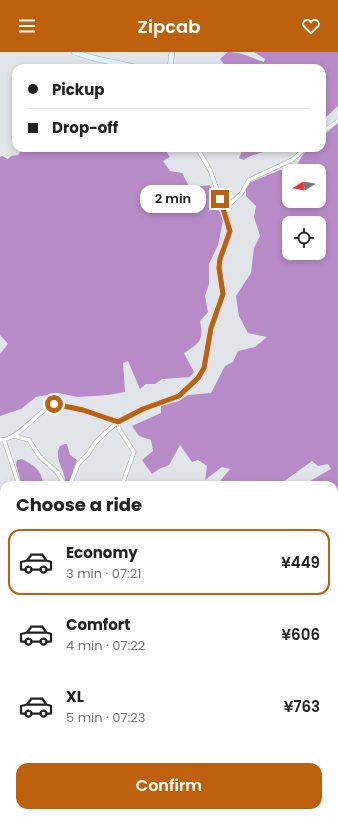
<!DOCTYPE html>
<html lang="en">
<head>
<meta charset="utf-8">
<style>
	body { margin:0; font-family:Poppins,sans-serif; background:#f2f2f2; color:#222; height:100vh; display:flex; flex-direction:column; font-size:15px; white-space:nowrap }
	* { box-sizing:border-box; margin:0 }
	p { font-size:13px; color:#767676 }
	.icon { flex:none; width:22px; height:22px; fill:none; stroke:currentColor; stroke-width:2; stroke-linecap:round; stroke-linejoin:round }
	.map { position:relative; flex:1; overflow:hidden }
	.drawer { position:absolute; left:0px; top:429px; width:338px; height:336px; display:flex; flex-direction:column; background:#fff; border-radius:12px 12px 0 0; box-shadow:0 2px 6px #0003 }
	.drawer>* { flex:none }
	.top-card { position:absolute; left:12px; top:12px; width:314px; height:88px; border-radius:12px; box-shadow:0 2px 6px #0003; display:grid; align-content:center; height:88px; padding:0 16px; background:#fff }
	.needle { width:26px; rotate:259deg }
	.fabs { position:absolute; left:282px; top:112px; display:grid; gap:8px }
	.fabs a { display:grid; place-items:center; width:44px; height:44px; border-radius:8px; background:#fff; box-shadow:0 2px 6px #0003; font-size:20px }
	.end { position:absolute; width:18px; height:18px; margin:-9px; border:5px solid #be610e; background:#fff; box-shadow:0 0 0 2px #fff }
	.from { border-radius:50% }
	.bubble { position:absolute; height:28px; border-radius:12px; background:#fff; box-shadow:0 2px 6px #0003; font-size:13px; font-weight:600; line-height:28px; text-align:center }
	.top-card b { display:flex; align-items:center; gap:14px; height:38px; font-size:15px }
	.top-card b+b { border-top:1px solid #e0e0e0 }
	.top-card i { width:10px; height:10px; background:#222 }
	ul { padding:0; list-style:none }
	li { display:flex; align-items:center; gap:12px; height:66px; margin:0 8px 6px; padding:0 8px; border:2px solid transparent; border-radius:12px }
	li div { flex:1 }
	li b { display:block; font-size:15px }
	li em { font-style:normal; font-weight:600 }
	li.on { border-color:#be610e }
	li>.icon { width:36px; height:36px; stroke-width:1.5 }
	h2 { padding:0 16px; font-size:18px; line-height:48px }
	.action { display:flex; gap:8px; margin-top:auto; padding:8px 16px }
	.action a { flex:1; height:46px; border-radius:12px; background:#be610e; color:#fff; font-size:16px; font-weight:600; line-height:46px; text-align:center }
	header { display:flex; justify-content:space-between; align-items:center; height:52px; padding:0 16px; background:#be610e; color:#fff; font-size:18px; font-weight:600 }
	.map>svg:first-child { display:block }
</style>
</head>
<body>
<header><svg class="icon" aria-label="menu" viewBox="0 0 24 24"><path d="M4 6h16M4 12h16M4 18h16"/></svg>Zipcab<svg class="icon" aria-label="heart" viewBox="0 0 24 24"><path d="M12 20l-8-8c-3-5 5-10 8-4 3-6 11-1 8 4z"/></svg></header>
<div class="map">
<svg width="338" height="765" viewBox="0 0 338 765">
	<rect width="100%" height="100%" fill="#e1e4e8"/>
	<!-- forest -->
	<path fill="#b78bc7" fill-rule="evenodd" d="M228 0C242 0 251 6 264 10L265 7 254 0H338V54L326 65 322 59V16H227L220 7Z
		M338 71V637L334 644V433H303L331 417 328 412 318 414 312 409 279 433H217L230 417 222 415 205 428 207 414 198 408 192 410 180 393 169 413 159 417 152 422 142 408 153 399 151 388 139 384 132 374 161 361V354L179 349 188 343 211 341 225 314 233 310 238 299 255 295 267 285 248 281 239 264 236 244 251 221 254 196 260 184 254 165 256 154 246 144V132L280 118 295 116 304 101 310 96H322V85ZM289 119H319V149H289ZM289 171H319V201H289Z
		M23 96H100L105 99 108 96H146V100L164 96 170 105 163 109 170 119 182 121 190 136 210 133 223 169 218 193 209 212V232L205 244 208 260 200 269C204 288 200 291 184 301L194 320 190 325 162 327 155 332H146L140 337 128 309 123 311 125 340 108 343 78 345 58 341 36 345 21 357 0 364V302L8 292 0 283V105L2 104 8 107 11 104 18 103Z
		M243 96H275C265 101 254 101 244 108L239 106Z
		M65 392H67L70 403 77 408 73 418 75 426 70 433H65C68 421 52 407 60 394Z
		M22 407C35 414 42 418 43 433H22L16 413 17 408Z
		M0 608 4 612V664L0 657Z
		M338 740V765H326L329 761H334V749Z
		M79 761H91L94 765 101 761H248L241 765H80Z"/>
	<!-- water -->
	<path fill="#71d9ce" d="M0 657 4 664V717L0 715Z
		M338 664V712L334 719V671Z
		M23 761H79L80 765H25Z
		M268 761H304L299 765H263Z"/>
	<g fill="none" stroke-linecap="round" stroke-linejoin="round">
		<defs>
			<path id="street" d="M322 80 338 69
				M142 96H144
				M224 157 241 142 249 128 292 108 306 96
				M118 370 119 377 134 400 122 433
				M14 384 29 388 40 405 57 420 65 433
				M0 388C19 388 36 360 54 352L83 358 118 370
				M4 388 19 433
				M70 433 78 412 88 402 95 391 106 380 122 367 143 357 179 344 198 326 204 316 211 277 223 242 219 216 220 207 228 187 229 171 210 118 197 96
				M0 491H4
				M0 597 4 596"/>
			<path id="secondary" d="M74 0 93 6 139 16
				M170 16 172 0"/>
			<path id="primary" d="M334 730 338 722
				M309 765 312 761"/>
		</defs>
		<!-- street casing -->
		<use href="#street" stroke="#a9acaf" stroke-width="4.5"/>
		<!-- secondary casing -->
		<use href="#secondary" stroke="#a9acaf" stroke-width="6"/>
		<!-- primary casing -->
		<use href="#primary" stroke="#c0c0c1" stroke-width="6"/>
		<!-- street -->
		<use href="#street" stroke="#fff" stroke-width="3.5"/>
		<!-- secondary -->
		<use href="#secondary" stroke="#e1f6fd" stroke-width="5"/>
		<!-- primary -->
		<use href="#primary" stroke="#c2edfa" stroke-width="5.5"/>
	</g>
	<g fill="none" stroke-linecap="round" stroke-linejoin="round">
		<!-- route -->
		<path stroke="#be610e" stroke-width="5" d="M54 352 83 358 118 370 143 357 179 344 198 326 204 316 211 276 223 242 219 216 220 207 230 179 220 147"/>
	</g>
</svg>
<div class="fabs">
<a><svg class="needle" viewBox="-14 -14 28 28"><path d="M0-13l5 13h-10z" fill="#e53935"/><path d="M0 13l5-13h-10z" fill="#767676"/></svg></a>
<a><svg class="icon" aria-label="locate" viewBox="0 0 24 24"><circle cx="12" cy="12" r="6"/><path d="M12 2v4M12 18v4M2 12h4M18 12h4"/></svg></a>
</div>
<i class="end from" style="left:54px;top:352px"></i>
<i class="end" style="left:220px;top:147px"></i>
<div class="bubble" style="left:140px;top:133px;width:66px">2 min</div>
<div class="top-card">
<b><i class="from"></i>Pickup</b>
<b><i></i>Drop-off</b>
</div>
<section class="drawer">
<h2>Choose a ride</h2>
<ul>
<li class="on"><svg class="icon" aria-label="car" viewBox="0 0 24 24"><path d="M5 17H2v-5l4-1 3-4h7l3 4 3 1v5h-3M9 17h6M6 11h13"/><circle cx="7" cy="17" r="2"/><circle cx="17" cy="17" r="2"/></svg><div><b>Economy</b><p>3 min · 07:21</p></div><em>¥449</em></li>
<li><svg class="icon" aria-label="car" viewBox="0 0 24 24"><path d="M5 17H2v-5l4-1 3-4h7l3 4 3 1v5h-3M9 17h6M6 11h13"/><circle cx="7" cy="17" r="2"/><circle cx="17" cy="17" r="2"/></svg><div><b>Comfort</b><p>4 min · 07:22</p></div><em>¥606</em></li>
<li><svg class="icon" aria-label="car" viewBox="0 0 24 24"><path d="M5 17H2v-5l4-1 3-4h7l3 4 3 1v5h-3M9 17h6M6 11h13"/><circle cx="7" cy="17" r="2"/><circle cx="17" cy="17" r="2"/></svg><div><b>XL</b><p>5 min · 07:23</p></div><em>¥763</em></li>
</ul>
<div class="action"><a>Confirm</a></div>
</section>
</div>
</body>
</html>
